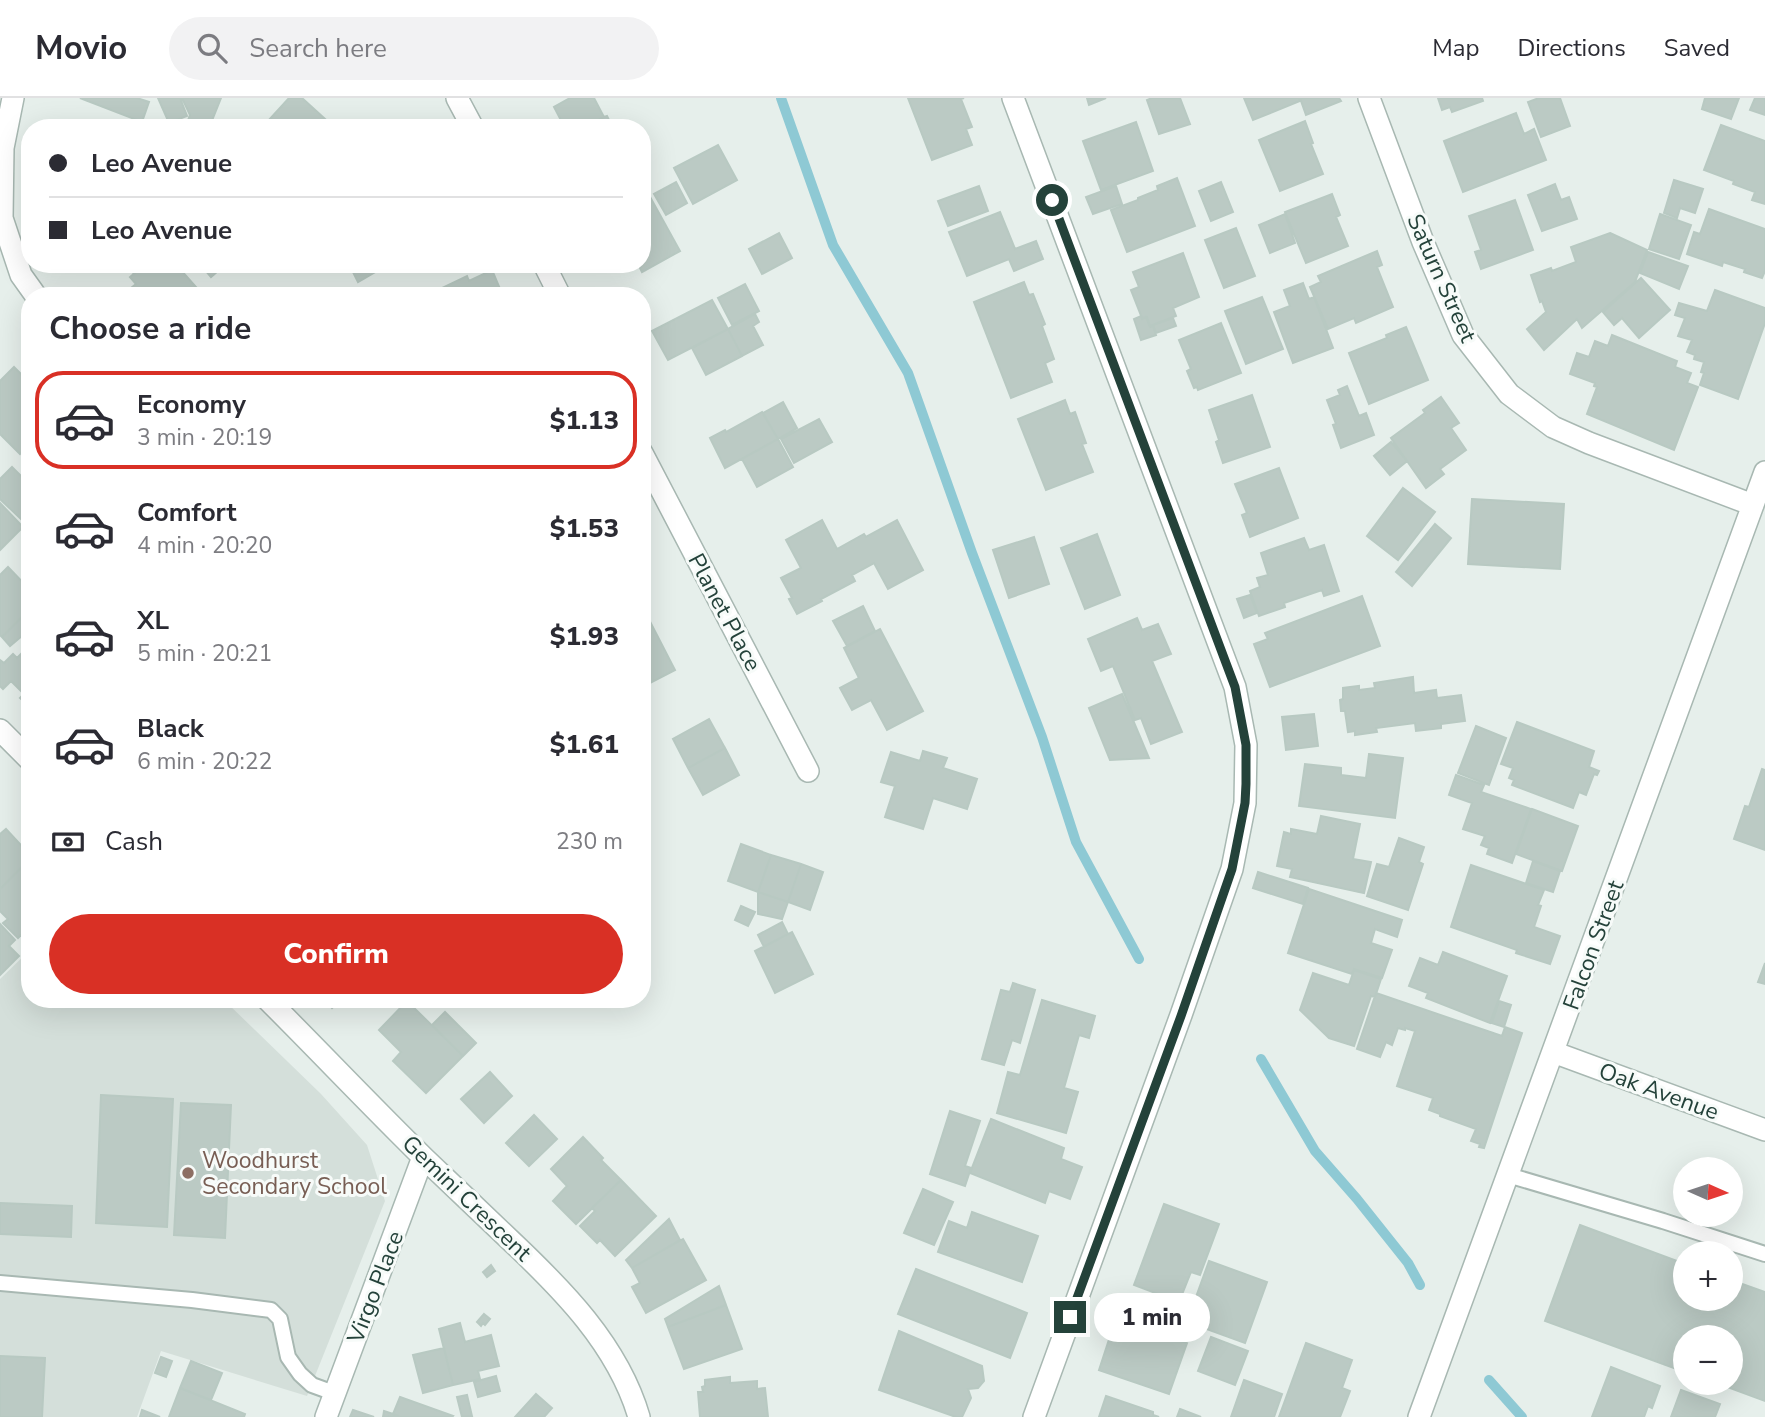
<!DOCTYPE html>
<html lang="en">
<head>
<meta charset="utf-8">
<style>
	body { margin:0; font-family:"Nunito Sans",sans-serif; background:#f2f2f3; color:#2b2b33; height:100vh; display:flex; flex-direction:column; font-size:26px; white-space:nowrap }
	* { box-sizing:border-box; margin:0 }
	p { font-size:23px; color:#7c7c81 }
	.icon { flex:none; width:38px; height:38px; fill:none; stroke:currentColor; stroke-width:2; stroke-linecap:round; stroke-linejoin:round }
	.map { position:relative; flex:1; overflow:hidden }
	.details { position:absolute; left:21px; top:189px; width:630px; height:721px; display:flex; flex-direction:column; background:#fff; border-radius:28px; box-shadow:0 7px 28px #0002 }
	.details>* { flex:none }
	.hud { position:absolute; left:21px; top:21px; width:630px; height:154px; border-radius:28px; box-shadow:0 7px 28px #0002; display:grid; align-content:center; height:154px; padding:0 28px; background:#fff }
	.needle { width:46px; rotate:93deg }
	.tools { position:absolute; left:1673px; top:1059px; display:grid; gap:14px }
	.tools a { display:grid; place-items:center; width:70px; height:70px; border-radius:50%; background:#fff; box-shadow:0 7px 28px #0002; font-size:35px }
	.end { position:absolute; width:32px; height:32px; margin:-16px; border:9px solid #24423a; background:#fff; box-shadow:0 0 0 4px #fff }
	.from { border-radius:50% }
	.bubble { position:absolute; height:49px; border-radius:24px; background:#fff; box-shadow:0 7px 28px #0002; font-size:23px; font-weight:800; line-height:49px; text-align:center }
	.hud b { display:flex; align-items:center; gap:24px; height:66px; font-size:26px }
	.hud b+b { border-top:2px solid #e1e1e2 }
	.hud i { width:18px; height:18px; background:#2b2b33 }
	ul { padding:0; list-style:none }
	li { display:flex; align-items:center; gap:21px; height:98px; margin:0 14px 10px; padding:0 14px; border:4px solid transparent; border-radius:28px }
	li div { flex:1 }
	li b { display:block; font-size:26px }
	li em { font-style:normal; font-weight:800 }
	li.on { border-color:#d93025 }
	li>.icon { width:63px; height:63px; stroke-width:1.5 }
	h2 { padding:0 28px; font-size:32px; line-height:84px }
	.pay { display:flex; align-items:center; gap:18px; height:77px; padding:0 28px; font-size:26px }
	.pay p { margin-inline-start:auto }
	.primary-button { display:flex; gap:14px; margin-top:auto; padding:14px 28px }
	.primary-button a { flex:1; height:80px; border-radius:42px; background:#d93025; color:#fff; font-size:28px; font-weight:800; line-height:80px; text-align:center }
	header { display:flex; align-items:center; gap:42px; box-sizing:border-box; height:98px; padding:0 35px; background:#fff; border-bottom:2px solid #e1e1e2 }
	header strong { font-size:33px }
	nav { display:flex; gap:38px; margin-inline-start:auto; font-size:24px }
	.search { width:490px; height:63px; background:#f2f2f3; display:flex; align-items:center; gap:18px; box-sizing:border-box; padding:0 24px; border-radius:38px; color:#7c7c81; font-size:26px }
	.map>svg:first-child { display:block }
</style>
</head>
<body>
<header>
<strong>Movio</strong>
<div class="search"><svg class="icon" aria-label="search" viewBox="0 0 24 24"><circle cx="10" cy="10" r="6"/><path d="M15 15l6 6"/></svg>Search here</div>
<nav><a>Map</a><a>Directions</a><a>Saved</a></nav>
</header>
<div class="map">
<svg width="1765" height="1319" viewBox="0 0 1765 1319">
	<rect width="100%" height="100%" fill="#e6efeb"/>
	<!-- built -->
	<path fill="#d4dfda" d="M30 852V901H223L321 996 367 1047 385 1103 307 1298 161 1253 137 1319H0V881Z"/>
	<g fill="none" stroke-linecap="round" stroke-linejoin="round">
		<!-- stream -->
		<path stroke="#8ec9d4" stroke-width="10" d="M781 0 833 147 908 275 972 455 1042 639 1076 744 1139 861
			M1261 961 1315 1053 1357 1101 1408 1165 1420 1187
			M1489 1282 1522 1319"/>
	</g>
	<!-- building -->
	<path fill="#bbcac4" stroke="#b8c9c2" stroke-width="2" d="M80 0H137L149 4 142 24Z
		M158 0H180L187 18 169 25Z
		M182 0H221L209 30H185L190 17Z
		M289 0H302L335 30H275L268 23Z
		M570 0H594L604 19 584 30H565L554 9Z
		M908 0H964L961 1 972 29 966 31 972 47 932 62Z
		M1087 0H1106L1089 7Z
		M1152 0H1180L1190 26 1159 36 1147 2Z
		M1244 0H1299L1300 3 1253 22Z
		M1300 0H1339L1341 3 1306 17Z
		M1438 0H1482L1483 3 1452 14 1450 9 1442 12Z
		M1539 0H1560L1570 28 1541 39 1528 4Z
		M1705 0H1739L1731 21 1702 11Z
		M1755 0H1765V17L1750 12Z
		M1516 15 1524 36 1534 31 1546 62 1463 94 1444 43Z
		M607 18 613 30H584L604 19Z
		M1305 23 1313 45 1311 46 1323 76 1280 93 1259 42Z
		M1136 24 1153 73 1101 92 1083 43Z
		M1721 27 1765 43V106L1752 102 1755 94 1733 86 1734 83 1704 72Z
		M718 47 737 82 693 106 674 70Z
		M1177 80 1195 128 1127 154 1111 112 1138 102V100L1158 92 1157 88Z
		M1674 82 1703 91 1695 115 1680 110 1677 120 1664 115Z
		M676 84 687 105 666 117 654 96Z
		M1221 84 1233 114 1211 123 1199 93Z
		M1555 86 1561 102 1569 99 1577 121 1542 133 1528 97Z
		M979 88 988 113 948 128 938 103Z
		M1116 88 1122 106 1093 116 1086 99Z
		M1332 96 1340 117 1336 119 1348 148 1306 165 1285 114Z
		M649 97 680 153 642 174 638 166H642V101Z
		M1515 102 1533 152 1481 171 1475 154 1481 152 1469 118Z
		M1709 111 1765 131V173L1762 180 1744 174 1745 171 1723 164 1722 168 1687 156 1694 134 1700 136Z
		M1000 114 1015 151 1036 143 1043 161 1014 173 1009 161 967 178 949 134Z
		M1285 116 1295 145 1270 155 1259 127Z
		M1660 116 1691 127 1679 161 1649 151Z
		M1236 130 1255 178 1224 190 1205 142Z
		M779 135 792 160 762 176 749 151Z
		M1610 135 1647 152 1635 184 1582 230 1577 221 1544 252 1527 231 1546 214 1542 203 1540 204 1531 177 1551 170 1552 173 1576 164 1571 149Z
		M1377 153 1382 167 1377 169 1393 209 1356 225 1354 220 1328 231 1310 189 1321 184 1318 178Z
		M1648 154 1688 168 1679 191 1640 175Z
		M1183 155 1199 199 1173 210 1176 218 1150 228 1147 219 1142 220 1131 192 1139 189 1133 174Z
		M127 166H145L134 176Z
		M145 166H179L181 168 179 170 204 198H129L126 194 136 186 130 179Z
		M200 166H226L211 179Z
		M349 166H389L358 184Z
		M492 172 503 198H441L438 192 467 178 469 183Z
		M1641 180 1670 212 1639 240 1622 220 1614 227 1603 214Z
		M1024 184 1029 197 1033 196 1045 226 1042 228 1054 261 1045 265 1052 284 1011 300 974 204Z
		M1303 185 1309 201 1314 199 1333 250 1293 265 1274 214 1290 208 1284 192Z
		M745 186 759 213 732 227 718 200Z
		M1715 192 1765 210V225L1738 301 1700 287 1704 275 1701 274 1704 264 1694 261 1695 257 1687 254 1692 242 1678 238 1685 220 1675 217 1679 205 1707 213Z
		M1262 199 1283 251 1246 266 1225 213Z
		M712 202 728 231 668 262 652 233Z
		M755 216 759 224 753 228 763 247 742 258 728 231Z
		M1141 218 1142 221 1146 219 1150 229 1153 228 1156 237 1141 242 1134 221Z
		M1173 220 1176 228 1156 235 1153 227Z
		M1221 225 1241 275 1198 292 1197 289 1194 290 1187 273 1191 271 1179 242Z
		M1406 229 1428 282 1369 306 1349 255 1387 240 1386 237Z
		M728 231 742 258 706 277 692 250Z
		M1612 237 1677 263 1675 269 1691 275 1687 285 1698 289 1674 352 1587 316 1597 289 1594 288 1595 285 1570 276 1577 255 1589 259 1595 243 1608 248Z
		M14 269 30 285V289L23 296 30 302V345L20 356 0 336V283Z
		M1347 288 1359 318 1366 315 1374 337 1341 350 1333 327 1336 326 1327 302 1340 297 1338 292Z
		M1252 297 1270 349 1223 365 1216 344 1219 342 1209 312Z
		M1441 299 1459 325 1451 330 1466 352 1440 371 1444 376 1426 390 1391 340 1425 315 1423 312Z
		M1065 302 1070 316 1075 314 1086 345 1082 346 1093 374 1046 392 1018 321Z
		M783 304 797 330 778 341 763 315Z
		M762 314 778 341 725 370 710 340 725 332 726 334Z
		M819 321 832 344 794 365 781 341Z
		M778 341 793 369 757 389 742 361Z
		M1391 344 1407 363 1390 377 1374 358Z
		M12 369 30 387V401L27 404 30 407V417L23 423 0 401V381Z
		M1279 370 1298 420 1250 439 1242 417 1247 415 1235 386Z
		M1403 390 1435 414 1398 462 1367 438Z
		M1472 401 1564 406 1560 471 1468 466Z
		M0 405 23 429 0 452Z
		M822 422 837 451 864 436 866 439 897 422 923 472 888 491 874 465 852 477 855 483 821 501 822 503 797 516 789 501 792 500 781 480 801 470 786 442Z
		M1435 426 1451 440 1412 488 1396 474Z
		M1097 436 1120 497 1085 511 1061 450Z
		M1034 439 1049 486 1009 500 993 452Z
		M1304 440 1309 452 1324 447 1339 493 1324 498 1322 492 1284 505 1285 509 1259 518 1250 493 1260 489 1257 480 1268 477 1261 455Z
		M8 469 30 492V511L2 539 0 537V477Z
		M1250 497 1257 515 1244 520 1237 501Z
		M1362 498 1380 548 1270 589 1254 546 1268 541 1265 535Z
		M642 508 675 572 642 589Z
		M863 508 875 533 847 548 833 523Z
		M30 511V531L10 548 2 539Z
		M1137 520 1142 532 1158 526 1171 556 1152 563 1182 634 1151 646 1141 620 1135 622 1113 568 1101 573 1088 541Z
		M880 531 923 613 887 632 871 602 852 612 840 590 859 580 844 550Z
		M30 547V609L20 600 24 596 11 583 3 591 0 588V562L4 565 13 556 17 560Z
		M1413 579 1414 595 1436 592 1437 600 1461 597 1465 623 1441 626V630L1416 633 1415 625 1376 630 1377 634 1355 637V633L1348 634 1345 613H1341L1340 602 1343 601V590L1359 588V592L1375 590 1374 585Z
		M1122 596 1149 660 1110 662 1089 610Z
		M1314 616 1318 648 1286 652 1282 619Z
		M709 621 725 650 688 670 673 641Z
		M1517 624 1594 653 1589 669 1599 673 1597 677 1594 676 1586 697 1579 694 1573 710 1512 687 1514 682 1509 680 1513 670 1501 666Z
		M1476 628 1506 640 1489 687 1458 675Z
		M725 650 739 677 703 697 688 670Z
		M923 653 947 660 943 670 977 681 967 711 933 700 923 731 885 719 895 688 881 684 891 654 920 663Z
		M1369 656 1403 660 1395 720 1299 708 1305 666 1341 670V677L1366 680Z
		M1762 671 1765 672V752L1734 741 1745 708 1749 709Z
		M1456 677 1484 687 1481 694 1531 711 1512 765 1487 756 1489 750 1481 747 1485 738 1463 731 1472 705 1449 697Z
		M1532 711 1578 728 1562 773 1516 756Z
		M1321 718 1360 726 1353 761 1371 764 1364 795 1290 779 1292 771 1277 768 1284 734 1291 736V731L1317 736Z
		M6 731 30 757V761L0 791V736Z
		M1399 740 1424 749 1419 764 1423 766 1408 812 1367 798 1377 766 1389 769Z
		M741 746 771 757 758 794 728 783Z
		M771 757 801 766 788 804 758 794Z
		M30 761V846L21 837 18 840 3 825 8 821 0 813V791Z
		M1533 763 1560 773 1553 794 1526 785Z
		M801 766 823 774 810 812 788 804Z
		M1471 767 1544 792 1538 807 1541 808 1534 829 1560 838 1550 866 1516 855 1517 852 1451 829Z
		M1258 774 1308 790 1303 806 1253 790Z
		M1309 791 1402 822 1397 839 1375 831 1371 845 1392 852 1382 880 1354 871 1352 876 1288 855Z
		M758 794 788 804 782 821 758 816Z
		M741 808 755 814 748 828 735 822Z
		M782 824 788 836 764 849 758 837Z
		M0 826 15 842 9 848 19 858 0 877Z
		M792 834 813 876 775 895 755 853Z
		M1443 854 1507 878 1490 925 1426 900 1428 895 1409 888 1420 860 1438 867Z
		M1765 865V886L1758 884Z
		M1354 872 1381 881 1375 899 1371 898 1354 948 1329 940 1300 912 1313 875 1349 887Z
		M1013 885 1035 892 1020 945 1012 942 1004 967 982 961 1001 892 1010 894Z
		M1376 895 1502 938 1505 929 1522 935 1484 1050 1479 1049 1480 1046 1471 1043 1476 1031 1440 1018V1016L1429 1012 1433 1000 1397 988 1415 933 1405 930V932L1398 930 1392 947 1386 944 1380 959 1357 951Z
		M324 901H341L332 910Z
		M1042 902 1095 918 1089 940 1079 937 1064 990 1078 994 1066 1035 997 1015 1008 974 1020 977Z
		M407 903 463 958 426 995 393 963 401 954 379 932Z
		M1499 903 1511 907 1504 929 1492 925Z
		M445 914 476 945 463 958 432 927Z
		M490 974 512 998 484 1025 461 1001Z
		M101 997 173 1001 167 1129 96 1125Z
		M181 1005 231 1007 225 1140 174 1137Z
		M950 1013 980 1023 965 1068 971 1070 965 1088 930 1076Z
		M534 1017 557 1041 529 1068 506 1045Z
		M991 1021 1064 1050 1061 1061 1082 1069 1070 1101 1049 1093 1045 1105 970 1075Z
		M583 1039 603 1060 601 1062 621 1082 576 1126 553 1103 567 1088 551 1071Z
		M621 1082 656 1118 615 1158 600 1142 597 1145 580 1128 595 1113 592 1110Z
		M923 1091 953 1104 934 1147 904 1135Z
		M0 1105 72 1108 71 1139 0 1136Z
		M1164 1106 1219 1126 1200 1177 1191 1174 1179 1204 1134 1187Z
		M972 1114 1038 1138 1022 1184 938 1154 949 1123 967 1130Z
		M669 1121 680 1142 632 1170 626 1162Z
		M1580 1127 1685 1166V1200H1731V1182L1765 1194V1303L1714 1284H1731V1239H1685V1274L1545 1223Z
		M683 1141 706 1182 646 1215 632 1189 640 1185 632 1170Z
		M1209 1163 1267 1184 1245 1245 1187 1224Z
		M491 1167 495 1173 487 1179 483 1174Z
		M916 1171 1027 1215 1010 1260 898 1216Z
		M719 1188 726 1207 668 1229 665 1221Z
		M726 1207 742 1251 684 1271 668 1229Z
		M484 1216 490 1221 485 1227 483 1225 481 1228 477 1224Z
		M1116 1220 1187 1245 1169 1296 1099 1272Z
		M460 1225 465 1244 491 1237 499 1268 478 1273 480 1281 453 1287 439 1231Z
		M899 1233 982 1268 984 1283 978 1290 968 1291 971 1300 962 1319H956L879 1292Z
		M1211 1239 1248 1253 1235 1287 1198 1273Z
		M1306 1245 1352 1262 1342 1290 1350 1293 1340 1319H1279Z
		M444 1250 453 1287 423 1295 413 1257Z
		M0 1258 45 1260 42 1319H0Z
		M161 1259 172 1263 166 1279 155 1275Z
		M191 1263 222 1275 211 1302 180 1290Z
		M1611 1269 1660 1288 1652 1310 1648 1308 1644 1319H1592Z
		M496 1278 500 1293 478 1299 474 1284Z
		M730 1279V1285L757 1283V1291L765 1290 768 1319H700L698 1294H703L702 1289 705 1288V1282Z
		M1244 1282 1282 1296 1274 1319H1231Z
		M180 1290 245 1316 244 1319H169Z
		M1681 1292 1720 1306 1715 1319H1671Z
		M536 1296 552 1310 544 1319H515Z
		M467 1297 472 1318 462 1319 457 1299Z
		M1106 1298 1153 1314V1317L1159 1319H1099Z
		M400 1299 453 1318 452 1319H398L393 1316Z
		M1180 1311 1201 1319H1177Z
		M142 1312 160 1319H140Z
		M353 1312 374 1319H350Z
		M384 1313 399 1318 383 1319Z"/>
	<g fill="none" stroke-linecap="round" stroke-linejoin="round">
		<defs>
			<path id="lane" d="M1508 1077 1663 1123 1765 1156
				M0 1185 192 1202 271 1212 280 1221 288 1259 300 1276 312 1287 334 1295"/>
			<path id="street" d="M13 0 3 50 2 120 21 177 36 198
				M457 0 473 30
				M1013 0 1235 589 1246 647 1245 705 1232 771 1181 917 1034 1319
				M1369 0 1423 144 1463 237 1509 296 1553 329 1589 345 1753 407
				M544 166 560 198
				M642 355 808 673
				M0 632 30 662
				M267 901C320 954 371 1008 424 1060 452 1087 481 1114 509 1141 562 1191 618 1247 639 1319
				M1553 954 1765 1032
				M326 1319 423 1059
				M1419 1319 1765 374"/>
		</defs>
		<!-- lane casing -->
		<use href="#lane" stroke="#a8b8b2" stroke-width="18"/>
		<!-- street casing -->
		<use href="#street" stroke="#a8b8b2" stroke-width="24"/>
		<!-- lane -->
		<use href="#lane" stroke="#fff" stroke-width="14"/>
		<!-- street -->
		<use href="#street" stroke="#fff" stroke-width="21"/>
	</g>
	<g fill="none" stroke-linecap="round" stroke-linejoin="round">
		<!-- route -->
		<path stroke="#24423a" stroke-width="9" d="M1052 102 1235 589 1246 647V686L1245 705 1232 771 1181 918 1070 1219"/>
	</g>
	<!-- markers -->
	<circle fill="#8d6e63" stroke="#f7fbf9" stroke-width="2.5" cx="188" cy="1075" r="7"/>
	<g text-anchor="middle" stroke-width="6" stroke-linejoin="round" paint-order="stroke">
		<!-- street labels -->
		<g font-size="23" fill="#24423a" stroke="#f7fbf9">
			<text transform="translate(1442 180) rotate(66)" y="8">Saturn Street</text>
			<text transform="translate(725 514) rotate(62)" y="8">Planet Place</text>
			<text transform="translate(1593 847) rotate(-70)" y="8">Falcon Street</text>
			<text transform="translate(1659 993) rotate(20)" y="8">Oak Avenue</text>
			<text transform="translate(467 1100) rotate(44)" y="8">Gemini Crescent</text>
			<text transform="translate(375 1189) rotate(-69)" y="8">Virgo Place</text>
		</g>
		<!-- education labels -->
		<g font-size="23" fill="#785e54" stroke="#f7fbf9" text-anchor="start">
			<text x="202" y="1070">Woodhurst<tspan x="202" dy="26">Secondary School</tspan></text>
		</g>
	</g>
</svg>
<div class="tools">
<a><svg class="needle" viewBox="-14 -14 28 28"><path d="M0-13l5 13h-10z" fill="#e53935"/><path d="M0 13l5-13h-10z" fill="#7c7c81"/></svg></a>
<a>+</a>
<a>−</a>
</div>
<i class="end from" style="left:1052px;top:102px"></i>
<i class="end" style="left:1070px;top:1219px"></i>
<div class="bubble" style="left:1094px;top:1195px;width:116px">1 min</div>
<div class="hud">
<b><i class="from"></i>Leo Avenue</b>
<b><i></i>Leo Avenue</b>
</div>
<section class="details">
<h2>Choose a ride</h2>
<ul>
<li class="on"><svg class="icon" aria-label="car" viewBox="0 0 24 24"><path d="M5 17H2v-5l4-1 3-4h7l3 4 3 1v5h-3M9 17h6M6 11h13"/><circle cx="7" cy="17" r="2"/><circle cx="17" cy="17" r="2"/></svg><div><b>Economy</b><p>3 min · 20:19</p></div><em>$1.13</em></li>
<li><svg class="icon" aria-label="car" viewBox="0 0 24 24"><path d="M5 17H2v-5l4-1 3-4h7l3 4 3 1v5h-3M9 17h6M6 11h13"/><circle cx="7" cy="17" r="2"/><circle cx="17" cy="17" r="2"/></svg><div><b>Comfort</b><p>4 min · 20:20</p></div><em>$1.53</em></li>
<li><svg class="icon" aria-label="car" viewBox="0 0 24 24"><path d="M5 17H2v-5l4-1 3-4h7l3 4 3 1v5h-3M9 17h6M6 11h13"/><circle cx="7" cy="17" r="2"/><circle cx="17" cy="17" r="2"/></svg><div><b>XL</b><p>5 min · 20:21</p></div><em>$1.93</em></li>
<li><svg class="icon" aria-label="car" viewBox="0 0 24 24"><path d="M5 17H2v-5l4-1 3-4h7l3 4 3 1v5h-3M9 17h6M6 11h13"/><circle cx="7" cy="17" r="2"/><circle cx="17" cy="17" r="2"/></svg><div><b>Black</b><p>6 min · 20:22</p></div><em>$1.61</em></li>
</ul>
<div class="pay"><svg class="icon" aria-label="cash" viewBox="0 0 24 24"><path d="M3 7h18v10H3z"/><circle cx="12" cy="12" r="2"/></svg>Cash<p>230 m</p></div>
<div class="primary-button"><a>Confirm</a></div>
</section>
</div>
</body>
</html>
